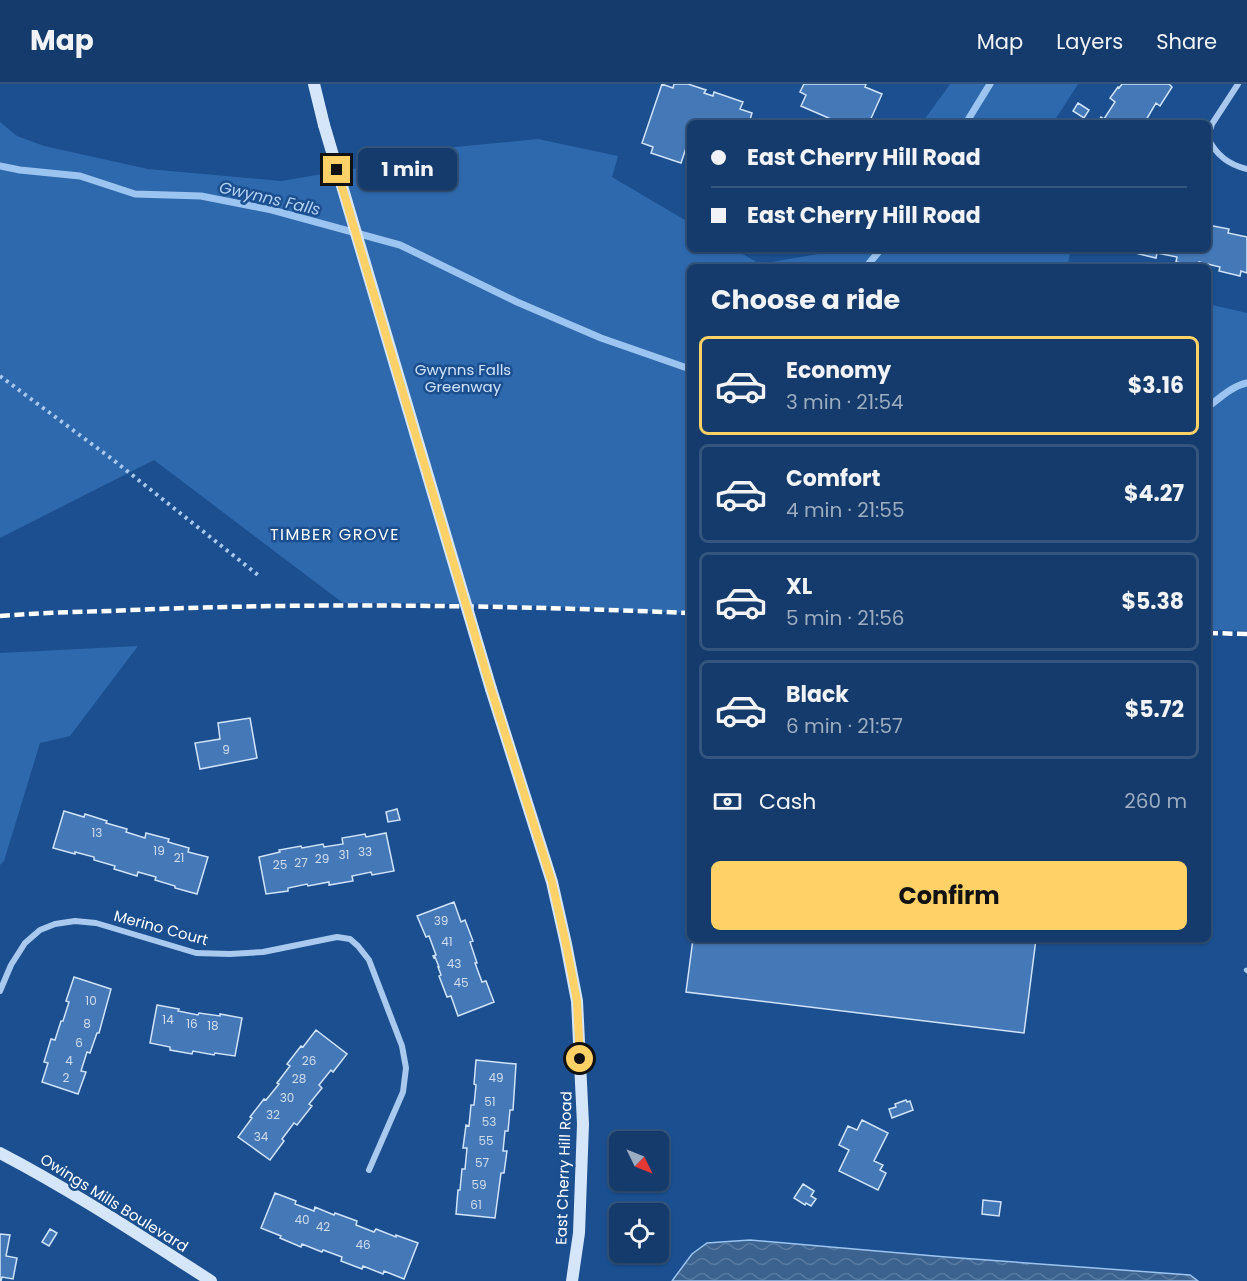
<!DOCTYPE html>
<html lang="en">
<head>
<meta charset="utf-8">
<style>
	body { margin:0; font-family:Poppins,sans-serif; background:#1d4271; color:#f1f3f6; height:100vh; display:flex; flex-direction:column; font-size:22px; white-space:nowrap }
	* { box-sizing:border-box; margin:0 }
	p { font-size:20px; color:#9dadc1 }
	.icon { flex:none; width:33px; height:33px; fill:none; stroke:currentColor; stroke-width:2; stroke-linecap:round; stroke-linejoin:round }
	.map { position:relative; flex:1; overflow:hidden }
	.details { position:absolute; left:687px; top:180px; width:524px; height:678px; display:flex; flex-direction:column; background:#143b6b; border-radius:9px; box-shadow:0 2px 4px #0004,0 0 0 2px #33557e }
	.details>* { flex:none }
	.banner { position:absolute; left:687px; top:36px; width:524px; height:132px; border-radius:9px; box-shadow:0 2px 4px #0004,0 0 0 2px #33557e; display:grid; align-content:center; height:132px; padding:0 24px; background:#143b6b }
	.needle { width:39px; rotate:133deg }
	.controls { position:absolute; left:609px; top:1047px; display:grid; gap:12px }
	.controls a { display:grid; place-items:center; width:60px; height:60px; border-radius:9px; background:#143b6b; box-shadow:0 2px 4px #0004,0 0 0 2px #33557e; font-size:30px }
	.end { position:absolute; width:27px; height:27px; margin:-14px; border:8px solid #ffd166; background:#111; box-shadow:0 0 0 3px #111 }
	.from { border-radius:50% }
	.bubble { position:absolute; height:42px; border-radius:9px; background:#143b6b; box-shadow:0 2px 4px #0004,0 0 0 2px #33557e; font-size:20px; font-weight:700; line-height:42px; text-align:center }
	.banner b { display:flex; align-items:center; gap:21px; height:57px; font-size:22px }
	.banner b+b { border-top:2px solid #33557e }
	.banner i { width:15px; height:15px; background:#f1f3f6 }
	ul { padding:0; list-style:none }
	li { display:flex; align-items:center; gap:18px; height:99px; margin:0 12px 9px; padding:0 12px; border:3px solid #33557e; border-radius:9px }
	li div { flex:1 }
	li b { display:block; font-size:22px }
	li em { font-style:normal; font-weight:700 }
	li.on { border-color:#ffd166 }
	li>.icon { width:54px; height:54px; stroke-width:1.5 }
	h2 { padding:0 24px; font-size:27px; line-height:72px }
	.pay { display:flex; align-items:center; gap:15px; height:66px; padding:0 24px; font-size:22px }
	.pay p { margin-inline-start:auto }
	.button { display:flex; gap:12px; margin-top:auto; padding:12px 24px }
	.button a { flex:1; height:69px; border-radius:9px; background:#ffd166; color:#111; font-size:24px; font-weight:700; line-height:69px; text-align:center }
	header { display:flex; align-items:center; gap:36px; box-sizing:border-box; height:84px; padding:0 30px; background:#143b6b; border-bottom:2px solid #33557e }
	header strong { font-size:28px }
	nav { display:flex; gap:33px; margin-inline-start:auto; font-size:21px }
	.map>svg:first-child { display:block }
</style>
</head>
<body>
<header>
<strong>Map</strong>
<nav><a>Map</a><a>Layers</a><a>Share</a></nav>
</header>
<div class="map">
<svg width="1247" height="1197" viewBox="0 0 1247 1197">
	<defs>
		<pattern id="water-waves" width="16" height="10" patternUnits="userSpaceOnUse" patternTransform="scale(1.5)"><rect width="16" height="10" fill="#3c6290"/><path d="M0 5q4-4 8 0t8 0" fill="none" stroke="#597aa1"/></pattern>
	</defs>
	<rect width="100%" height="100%" fill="#1b4f8f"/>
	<!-- green -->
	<path fill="#2e69ad" d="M950 0H1078L1053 39H922Z
		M0 38 17 52 44 62 148 85 281 97 412 75 424 66 538 55 618 72 612 93 690 139V165H734L760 180 818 170 823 165H1071L1067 183H690V529L534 522 422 519H343L154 376 0 454Z
		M1208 220 1247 229V547L1208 546Z
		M138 562 70 652 40 659 4 777 0 781V569Z"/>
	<!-- water -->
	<path fill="url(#water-waves)" stroke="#9cc4f0" stroke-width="1.5" d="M750 1156 946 1173 1190 1191 1198 1197H672L692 1170 707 1159Z"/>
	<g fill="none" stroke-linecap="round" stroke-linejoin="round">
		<!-- stream -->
		<path stroke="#9cc4f0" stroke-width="7" d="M966 39 990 0
			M0 82 20 86 80 92 135 110 201 112 272 126 400 161 517 218 601 254 690 285
			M866 183 881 165
			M1208 323C1220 314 1232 302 1247 299"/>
	</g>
	<!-- building -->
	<path fill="#4478b7" stroke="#cfe3fa" stroke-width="1.5" d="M662 0 673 4 674 0H688L706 6 704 9 713 12 714 8 743 18 740 25 752 29 749 39H690V62L687 61 681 79 651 69 653 63 642 59Z
		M804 0H866L865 3 882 10 869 39 864 38 863 39H840L801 22 806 11 800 8Z
		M1122 0H1169L1172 3 1160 22 1156 19 1146 36 1148 37 1147 39H1097L1101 33 1104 35 1115 18 1110 14 1118 3 1119 4Z
		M1078 19 1089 26 1084 34 1073 27Z
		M1208 141 1229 145 1228 149 1247 153V189L1241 187 1240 192 1219 187 1220 183 1199 178 1198 182 1176 178 1177 173 1157 169 1156 174 1135 169 1136 165H1208Z
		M250 634 257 674 200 685 195 659 220 655 218 639Z
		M397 725 400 736 388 738 386 728Z
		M64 727 84 733 85 730 107 737 106 739 127 745 126 748 145 754 146 749 169 755 168 758 189 764 188 768 208 773 197 810 175 804V802L155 796 156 793 138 788 137 792 114 785 115 782 94 776V773L75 768V770L53 764Z
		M386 749 394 787 372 791 371 788 352 792 353 797 329 801V798L308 802 307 800 288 804V807L266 810 259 773 280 768 279 766 301 762 302 764 323 760 324 763 343 760 342 754 365 750 366 753Z
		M454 818 461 838 465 836 473 857 470 858 477 879H475L482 898 486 897 494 918 458 932 451 912 447 913 439 892 441 891 438 883H439L435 873 434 874 433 872 436 871 429 852 426 853 417 832Z
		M693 855H1036L1024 949 686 908Z
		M74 893 111 905 99 949H97L90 969 87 968 81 987 86 988 78 1010 42 998 48 979 44 978 51 955 55 956 61 937H63L69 918 66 917Z
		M157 921 179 925 178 927 198 931 199 929 220 932V930L242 934 235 972 215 969 214 971 193 967 192 970 170 966V963L150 959Z
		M316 946 347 970 333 988 331 986 319 1001 322 1004 309 1020 312 1022 297 1041 294 1039 282 1055 284 1057 270 1076 238 1053 252 1034 250 1033 264 1015 266 1016 279 1000 277 999 290 982 287 980 301 962 303 963Z
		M476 976 516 980 513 1026H510L508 1047H505L503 1067H507L504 1089H501L495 1134 456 1130 458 1106H460L462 1085H465L467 1064H463L466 1041 469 1042 471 1021H474L476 1001 474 1000Z
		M906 1016 907 1018 910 1017 913 1026 892 1034 889 1025 896 1023 895 1020Z
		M862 1036 888 1049 874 1077 883 1081 880 1086 886 1089 878 1106 839 1087 849 1066 839 1061 848 1042 857 1046Z
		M803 1100 814 1107 811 1112 816 1115 811 1122 806 1119 805 1121 794 1114Z
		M275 1109 296 1117 295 1120 314 1127 315 1123 334 1131 335 1129 357 1137 356 1141 374 1148 376 1145 396 1153V1151L418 1159 404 1195 384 1187 383 1190 363 1182 362 1185 341 1177 342 1173 323 1166 322 1168 302 1160 301 1163 280 1154 281 1152 261 1144Z
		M983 1116 1001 1118 999 1132 982 1130Z
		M50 1145 57 1149 49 1162 42 1158Z
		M0 1150 10 1151 6 1172 17 1174 13 1195 2 1193 1 1197H0Z"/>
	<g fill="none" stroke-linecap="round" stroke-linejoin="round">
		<!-- path -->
		<path stroke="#a9c9ee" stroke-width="4" stroke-dasharray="3 4.5" stroke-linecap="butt" d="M0 292 112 375 258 491"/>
		<!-- lane -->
		<path stroke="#a9c9ee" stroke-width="4.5" d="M1246 886 1247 887"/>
		<!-- street -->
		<path stroke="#a9c9ee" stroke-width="6" d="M1208 52 1212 40 1238 0
			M1208 54C1216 71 1229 81 1247 85
			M0 907 11 881 25 859 40 846 55 840 75 837 96 839 196 869 230 870 263 868 337 853 350 855 358 862 369 876 402 962 406 984 403 1008 369 1086"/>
		<!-- secondary -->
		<path stroke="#d6e6fa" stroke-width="12" d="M314 0 324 41
			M491 605 552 798 566 860 577 917 583 1040 579 1149 572 1197
			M0 1069C73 1107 142 1153 211 1197"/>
		<!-- rail -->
		<path stroke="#fff" stroke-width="4.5" stroke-dasharray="10 4.5" stroke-linecap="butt" d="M0 532C36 529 73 528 109 527 303 518 496 521 690 529
			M1208 549 1247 550"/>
		<!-- secondary-bridge -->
		<path stroke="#d6e6fa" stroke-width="12" d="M324 41 491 605"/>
	</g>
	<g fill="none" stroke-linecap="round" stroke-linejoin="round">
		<!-- route -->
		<path stroke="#ffd166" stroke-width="8" d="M337 86 491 605 552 798 566 860 577 917 580 975"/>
	</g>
	<g text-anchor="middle" stroke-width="5" stroke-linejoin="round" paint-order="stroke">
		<!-- number labels -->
		<g font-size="12" fill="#d0dded">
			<text x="226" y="670">9</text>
			<text x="97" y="753">13</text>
			<text x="159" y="771">19</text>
			<text x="365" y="772">33</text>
			<text x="344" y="775">31</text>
			<text x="179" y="778">21</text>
			<text x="322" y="779">29</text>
			<text x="301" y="783">27</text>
			<text x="280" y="785">25</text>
			<text x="441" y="841">39</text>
			<text x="447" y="862">41</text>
			<text x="454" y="884">43</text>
			<text x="461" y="903">45</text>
			<text x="91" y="921">10</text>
			<text x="168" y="940">14</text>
			<text x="87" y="944">8</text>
			<text x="192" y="944">16</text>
			<text x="213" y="946">18</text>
			<text x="79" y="963">6</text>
			<text x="69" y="981">4</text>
			<text x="309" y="981">26</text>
			<text x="66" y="998">2</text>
			<text x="496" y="998">49</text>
			<text x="299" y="999">28</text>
			<text x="287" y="1018">30</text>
			<text x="490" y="1022">51</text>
			<text x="273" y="1035">32</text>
			<text x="489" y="1042">53</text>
			<text x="261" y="1057">34</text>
			<text x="486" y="1061">55</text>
			<text x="482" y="1083">57</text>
			<text x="479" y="1105">59</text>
			<text x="476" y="1125">61</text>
			<text x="302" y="1140">40</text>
			<text x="323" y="1147">42</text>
			<text x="363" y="1165">46</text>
		</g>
		<!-- park labels -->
		<g font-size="15" fill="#cfe3fa" stroke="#1b4f8f">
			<text x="463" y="291">Gwynns Falls<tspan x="463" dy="17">Greenway</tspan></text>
		</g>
		<!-- street labels -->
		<g font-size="15" fill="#fff" stroke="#1b4f8f">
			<text transform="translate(161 844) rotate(15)" y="5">Merino Court</text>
			<text transform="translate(564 1084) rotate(-88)" y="5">East Cherry Hill Road</text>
			<text transform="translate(114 1119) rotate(32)" y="5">Owings Mills Boulevard</text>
		</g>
		<!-- water labels -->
		<g font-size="16" font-style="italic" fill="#b5d3f5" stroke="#1b4f8f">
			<text transform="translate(270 114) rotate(13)" y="6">Gwynns Falls</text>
		</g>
		<!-- neighbourhood labels -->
		<g font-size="16" letter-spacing="1.5" fill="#fff" stroke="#1b4f8f">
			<text x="335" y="456">TIMBER GROVE</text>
		</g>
	</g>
</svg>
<div class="controls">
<a><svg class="needle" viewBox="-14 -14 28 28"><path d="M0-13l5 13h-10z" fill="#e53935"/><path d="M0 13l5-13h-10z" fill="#9dadc1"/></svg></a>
<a><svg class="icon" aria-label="locate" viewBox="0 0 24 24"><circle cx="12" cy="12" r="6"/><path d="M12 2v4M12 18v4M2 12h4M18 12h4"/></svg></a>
</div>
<i class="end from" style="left:580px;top:975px"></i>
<i class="end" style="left:337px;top:86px"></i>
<div class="bubble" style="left:358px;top:64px;width:99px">1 min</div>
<div class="banner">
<b><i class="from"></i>East Cherry Hill Road</b>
<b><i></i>East Cherry Hill Road</b>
</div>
<section class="details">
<h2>Choose a ride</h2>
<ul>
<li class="on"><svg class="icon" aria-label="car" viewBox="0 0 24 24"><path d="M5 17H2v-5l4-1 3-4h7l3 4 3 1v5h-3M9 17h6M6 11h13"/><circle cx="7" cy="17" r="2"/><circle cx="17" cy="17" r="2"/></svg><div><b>Economy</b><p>3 min · 21:54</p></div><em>$3.16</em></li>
<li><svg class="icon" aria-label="car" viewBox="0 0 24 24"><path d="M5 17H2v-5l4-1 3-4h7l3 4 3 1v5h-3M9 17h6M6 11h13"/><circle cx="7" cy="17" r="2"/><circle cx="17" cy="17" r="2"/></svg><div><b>Comfort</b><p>4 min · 21:55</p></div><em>$4.27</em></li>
<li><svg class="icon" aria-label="car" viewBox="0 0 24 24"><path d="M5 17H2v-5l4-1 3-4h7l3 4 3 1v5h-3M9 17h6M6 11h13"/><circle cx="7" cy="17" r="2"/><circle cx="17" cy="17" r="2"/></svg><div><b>XL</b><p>5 min · 21:56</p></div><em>$5.38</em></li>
<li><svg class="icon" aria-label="car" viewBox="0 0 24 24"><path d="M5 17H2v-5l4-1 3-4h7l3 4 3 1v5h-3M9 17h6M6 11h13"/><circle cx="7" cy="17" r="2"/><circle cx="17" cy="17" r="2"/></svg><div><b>Black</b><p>6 min · 21:57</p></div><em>$5.72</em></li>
</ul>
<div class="pay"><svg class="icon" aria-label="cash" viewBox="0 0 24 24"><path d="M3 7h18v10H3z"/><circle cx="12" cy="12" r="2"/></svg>Cash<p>260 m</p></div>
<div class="button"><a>Confirm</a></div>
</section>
</div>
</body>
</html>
